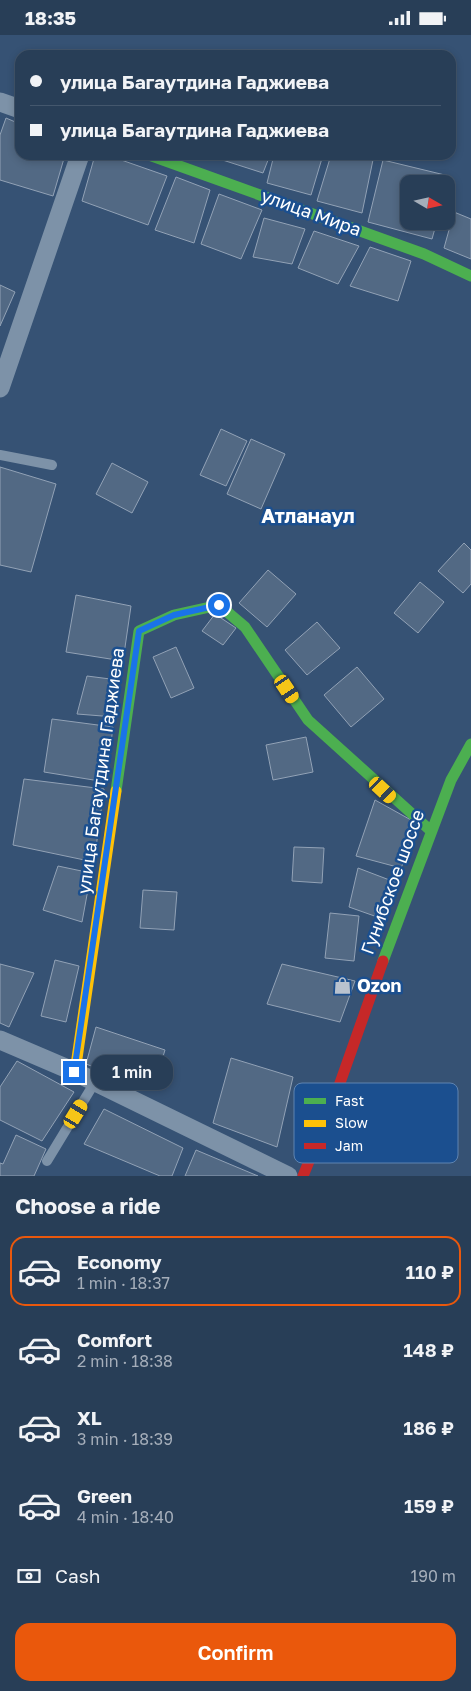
<!DOCTYPE html>
<html lang="en">
<head>
<meta charset="utf-8">
<style>
	body { margin:0; font-family:"Golos Text",sans-serif; background:#344961; color:#f1f3f6; height:100vh; display:flex; flex-direction:column; font-size:19px; white-space:nowrap }
	* { box-sizing:border-box; margin:0 }
	p { font-size:16px; color:#a5aeba }
	.icon { flex:none; width:28px; height:28px; fill:none; stroke:currentColor; stroke-width:2; stroke-linecap:round; stroke-linejoin:round }
	.map { position:relative; height:1141px; overflow:hidden }
	.side { display:flex; flex-direction:column; background:#283e57; flex:1 }
	.side>* { flex:none }
	.top-card { position:absolute; left:15px; top:15px; width:441px; height:110px; border-radius:15px; box-shadow:0 2px 8px #0003,0 0 0 1px #44576d; display:grid; align-content:center; height:110px; padding:0 15px; background:#283e57 }
	.needle { width:32px; rotate:99deg }
	.controls { position:absolute; left:400px; top:140px; display:grid; gap:10px }
	.controls a { display:grid; place-items:center; width:55px; height:55px; border-radius:10px; background:#283e57; box-shadow:0 2px 8px #0003,0 0 0 1px #44576d; font-size:25px }
	.end { position:absolute; width:22px; height:22px; margin:-11px; border:6px solid #1a73e8; background:#fff; box-shadow:0 0 0 2px #fff }
	.from { border-radius:50% }
	.bubble { position:absolute; height:35px; border-radius:15px; background:#283e57; box-shadow:0 2px 8px #0003,0 0 0 1px #44576d; font-size:16px; font-weight:600; line-height:35px; text-align:center }
	.car { position:absolute; width:15px; height:30px; margin:-15px -8px; border-radius:6px; box-shadow:0 0 4px 1px #0007; background:linear-gradient(#f5c518 24%,#345 0 40%,#f5c518 0 76%,#345 0 86%,#f5c518 0) }
	.top-card b { display:flex; align-items:center; gap:18px; height:48px; font-size:19px }
	.top-card b+b { border-top:1px solid #44576d }
	.top-card i { width:12px; height:12px; background:#f1f3f6 }
	ul { padding:0; list-style:none }
	li { display:flex; align-items:center; gap:15px; height:70px; margin:0 10px 8px; padding:0 5px; border:2px solid transparent; border-radius:15px }
	li div { flex:1 }
	li b { display:block; font-size:19px }
	li em { font-style:normal; font-weight:600 }
	li.active { border-color:#ea580c }
	li>.icon { width:45px; height:45px; stroke-width:1.5 }
	h2 { padding:0 15px; font-size:22px; line-height:60px }
	.pay { display:flex; align-items:center; gap:12px; height:55px; padding:0 15px; font-size:19px }
	.pay p { margin-inline-start:auto }
	.cta { display:flex; gap:10px; margin-top:auto; padding:10px 15px }
	.cta a { flex:1; height:58px; border-radius:15px; background:#ea580c; color:#fff; font-size:20px; font-weight:600; line-height:58px; text-align:center }
	.status { display:flex; justify-content:space-between; align-items:center; height:35px; padding:0 25px; background:#283e57; direction:ltr }
	.status svg { height:14px; fill:currentColor }
	.map>svg:first-child { display:block }
</style>
</head>
<body>
<div class="status"><b>18:35</b><svg viewBox="0 0 49 12"><path d="M0 12V9h3v3zM5 12V6h3v6zM10 12V3h3v9zM15 12V0h3v12zM26 1h20v11H26zM47 4h2v5h-2z"/></svg></div>
<div class="map">
<svg width="471" height="1141" viewBox="0 0 471 1141">
	<rect width="100%" height="100%" fill="#365274"/>
	<!-- building -->
	<path fill="#526984" stroke="#92a2b6" d="M6 83 20 89V120H65L53 161 0 145V100Z
		M95 120H107L167 141 148 190 82 166Z
		M207 120H270L263 138Z
		M274 120H323L311 160 267 148Z
		M331 120H374L362 178 317 166Z
		M383 125 449 141 446 150V149H409V186H437L432 204 368 187Z
		M176 142 210 155 194 208 155 195Z
		M219 159 262 175 241 224 201 209Z
		M454 177 471 184V224L444 213Z
		M264 183 305 194 292 229 253 222Z
		M314 196 359 211 338 249 298 233Z
		M370 212 411 226 398 266 350 251Z
		M0 250 15 257 0 291Z
		M221 394 247 406 226 451 200 440Z
		M251 404 285 419 261 474 227 459Z
		M112 428 148 447 132 478 96 459Z
		M0 432 56 449 31 537 0 530Z
		M464 508 471 515V549L463 558 438 536Z
		M268 535 296 559 267 592 239 568Z
		M420 547 444 567 418 598 394 578Z
		M76 560 131 571 123 626 66 617Z
		M215 579 236 593 223 610 202 596Z
		M317 587 340 613 307 640 285 615Z
		M176 612 194 653 171 663 153 622Z
		M357 632 384 664 351 692 324 660Z
		M87 641 118 645 115 682 77 679Z
		M52 684 113 692 106 747 44 737Z
		M306 702 313 737 273 745 266 710Z
		M24 744 104 754 94 827 13 810Z
		M375 765 420 790 401 833 356 821Z
		M294 812 324 813 322 848 292 846Z
		M58 831 91 838 82 887 43 875Z
		M358 833 400 849 383 884 349 872Z
		M143 855 177 857 174 895 140 893Z
		M330 878 359 881 354 926 325 923Z
		M55 925 79 931 66 987 41 981Z
		M0 929 34 938 9 992 0 988Z
		M282 929 355 946 340 987 267 969Z
		M96 992 165 1015 153 1054 86 1029Z
		M231 1023 293 1042 277 1112 213 1088Z
		M17 1026 74 1057 42 1106 0 1085V1052Z
		M104 1074 183 1113 172 1141H160L84 1109Z
		M16 1100 46 1114 34 1141H0V1128L3 1129Z
		M196 1115 258 1141H185Z"/>
	<g fill="none" stroke-linecap="round" stroke-linejoin="round">
		<!-- lane -->
		<path stroke="#7d92a8" stroke-width="10" d="M0 420 52 430
			M47 1126 95 1047"/>
		<!-- street -->
		<path stroke="#7d92a8" stroke-width="19" d="M0 67 20 74
			M0 353 80 120
			M0 1005 75 1037 288 1141"/>
		<!-- fast -->
		<path stroke="#4caf50" stroke-width="11" d="M149 120 424 219 471 241
			M116 756 139 596 174 580 219 570 245 592 308 685 431 796
			M383 926 451 745 471 709"/>
		<!-- slow -->
		<path stroke="#ffc107" stroke-width="11" d="M75 1037 116 756"/>
		<!-- jam -->
		<path stroke="#c62828" stroke-width="11" d="M303 1141 334 1065 383 926"/>
	</g>
	<g fill="none" stroke-linecap="round" stroke-linejoin="round">
		<!-- route -->
		<path stroke="#1a73e8" stroke-width="6" d="M74 1037 139 596 174 580 219 570"/>
	</g>
	<!-- icons -->
	<defs>
		<symbol id="shop-bare" viewBox="-9 -9 18 18"><path d="M-5-2.5h2.3a2.7 3.5 0 0 1 5.4 0H5L5.5 6h-11ZM-1.5-2.5h3a1.5 2.3 0 0 0-3 0Z" fill="#b9c2ce" stroke="#1b4f8f" stroke-width="2.5" paint-order="stroke"/></symbol>
	</defs>
	<g fill-rule="evenodd">
		<use href="#shop-bare" x="330" y="938" width="25" height="25"/>
	</g>
	<g text-anchor="middle" stroke-width="5" stroke-linejoin="round" paint-order="stroke">
		<!-- street labels -->
		<g font-size="18" fill="#fff" stroke="#1b4f8f">
			<text transform="translate(311 178) rotate(20)" y="6">улица Мира</text>
			<text transform="translate(101 736) rotate(-82)" y="6">улица Багаутдина Гаджиева</text>
			<text transform="translate(393 847) rotate(-70)" y="6">Гунибское шоссе</text>
		</g>
		<!-- poi labels -->
		<g font-size="18" font-weight="bold" fill="#fff" stroke="#1b4f8f" text-anchor="start">
			<text x="357" y="957">Ozon</text>
		</g>
		<!-- quarter labels -->
		<g font-size="20" font-weight="bold" fill="#fff" stroke="#1b4f8f">
			<text x="308" y="488">Атланаул</text>
		</g>
	</g>
	<!-- legend -->
	<rect x="294" y="1048" width="164" height="80" rx="8" fill="#1b4f8f" stroke="#5f84b1" stroke-width="1"/>
	<rect x="304" y="1063" width="22" height="6" fill="#4caf50"/>
	<rect x="304" y="1085" width="22" height="7" fill="#ffc107"/>
	<rect x="304" y="1108" width="22" height="6" fill="#c62828"/>
	<g font-size="14" fill="#fff">
		<text x="335" y="1071">Fast</text>
		<text x="335" y="1093">Slow</text>
		<text x="335" y="1116">Jam</text>
	</g>
</svg>
<div class="controls">
<a><svg class="needle" viewBox="-14 -14 28 28"><path d="M0-13l5 13h-10z" fill="#e53935"/><path d="M0 13l5-13h-10z" fill="#a5aeba"/></svg></a>
</div>
<i class="end from" style="left:219px;top:570px"></i>
<i class="end" style="left:74px;top:1037px"></i>
<div class="bubble" style="left:91px;top:1020px;width:82px">1 min</div>
<i class="car" style="left:287px;top:654px;rotate:146deg"></i>
<i class="car" style="left:383px;top:755px;rotate:133deg"></i>
<i class="car" style="left:76px;top:1079px;rotate:31deg"></i>
<div class="top-card">
<b><i class="from"></i>улица Багаутдина Гаджиева</b>
<b><i></i>улица Багаутдина Гаджиева</b>
</div>
</div>
<section class="side">
<h2>Choose a ride</h2>
<ul>
<li class="active"><svg class="icon" aria-label="car" viewBox="0 0 24 24"><path d="M5 17H2v-5l4-1 3-4h7l3 4 3 1v5h-3M9 17h6M6 11h13"/><circle cx="7" cy="17" r="2"/><circle cx="17" cy="17" r="2"/></svg><div><b>Economy</b><p>1 min · 18:37</p></div><em>110 ₽</em></li>
<li><svg class="icon" aria-label="car" viewBox="0 0 24 24"><path d="M5 17H2v-5l4-1 3-4h7l3 4 3 1v5h-3M9 17h6M6 11h13"/><circle cx="7" cy="17" r="2"/><circle cx="17" cy="17" r="2"/></svg><div><b>Comfort</b><p>2 min · 18:38</p></div><em>148 ₽</em></li>
<li><svg class="icon" aria-label="car" viewBox="0 0 24 24"><path d="M5 17H2v-5l4-1 3-4h7l3 4 3 1v5h-3M9 17h6M6 11h13"/><circle cx="7" cy="17" r="2"/><circle cx="17" cy="17" r="2"/></svg><div><b>XL</b><p>3 min · 18:39</p></div><em>186 ₽</em></li>
<li><svg class="icon" aria-label="car" viewBox="0 0 24 24"><path d="M5 17H2v-5l4-1 3-4h7l3 4 3 1v5h-3M9 17h6M6 11h13"/><circle cx="7" cy="17" r="2"/><circle cx="17" cy="17" r="2"/></svg><div><b>Green</b><p>4 min · 18:40</p></div><em>159 ₽</em></li>
</ul>
<div class="pay"><svg class="icon" aria-label="cash" viewBox="0 0 24 24"><path d="M3 7h18v10H3z"/><circle cx="12" cy="12" r="2"/></svg>Cash<p>190 m</p></div>
<div class="cta"><a>Confirm</a></div>
</section>
</body>
</html>
